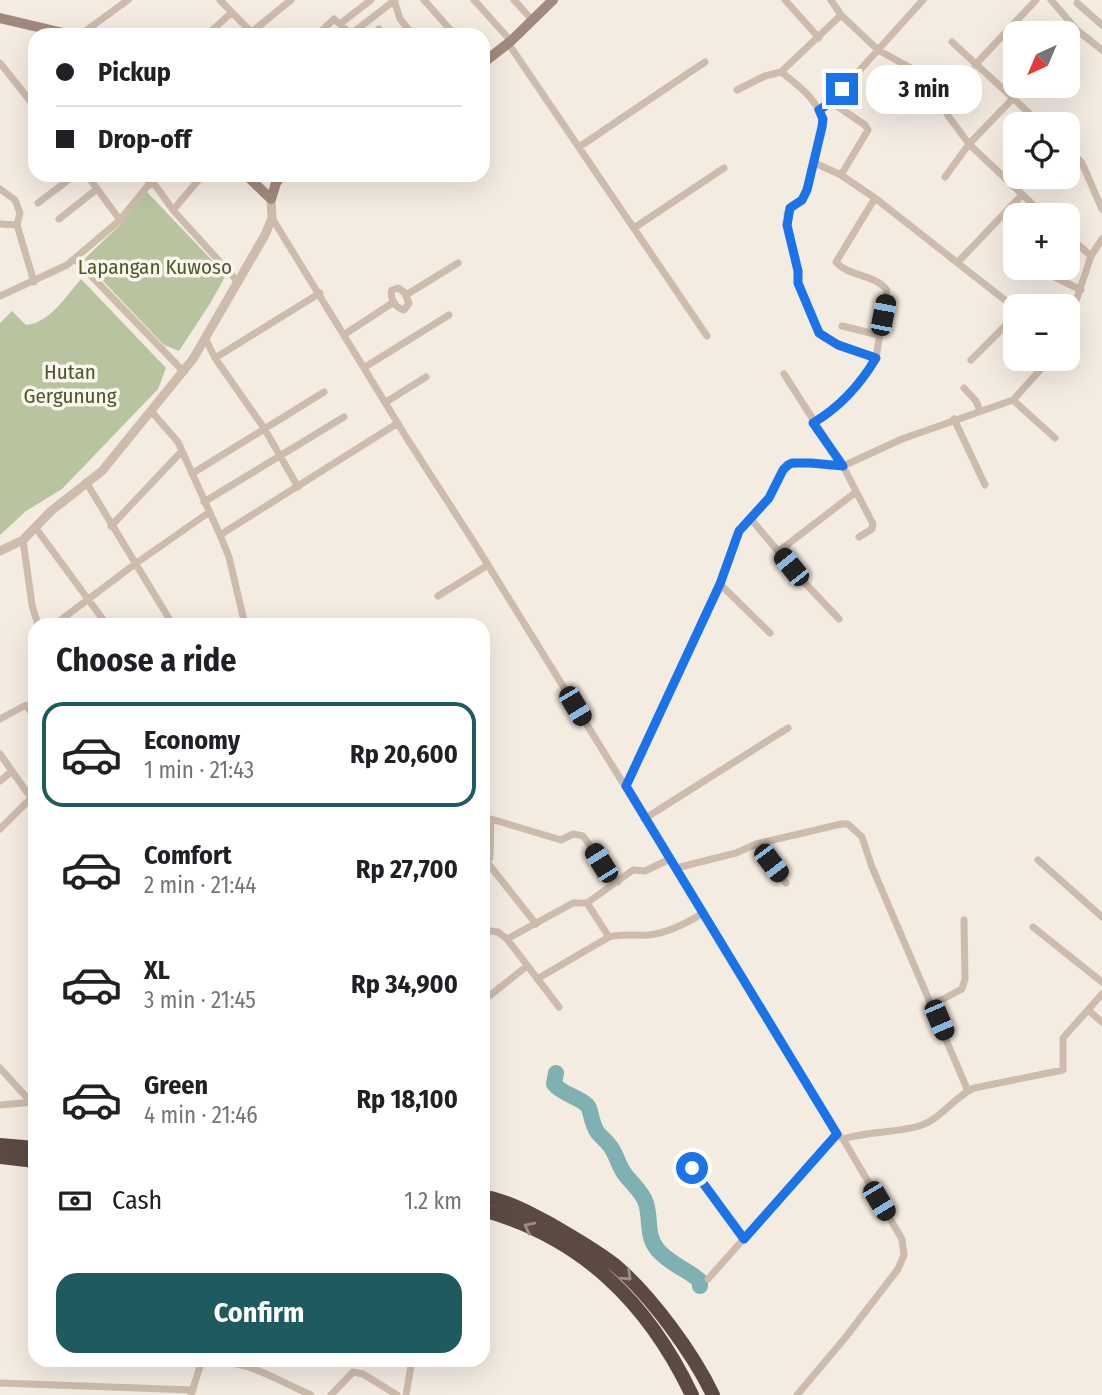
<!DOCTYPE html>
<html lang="en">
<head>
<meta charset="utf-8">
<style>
	body { margin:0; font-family:"Fira Sans Condensed",sans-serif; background:#f6f6f6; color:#202124; height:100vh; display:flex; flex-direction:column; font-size:26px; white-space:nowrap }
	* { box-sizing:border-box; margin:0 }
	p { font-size:23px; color:#757577 }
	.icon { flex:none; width:38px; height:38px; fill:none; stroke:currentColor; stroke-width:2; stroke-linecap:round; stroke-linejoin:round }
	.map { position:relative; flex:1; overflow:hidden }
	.side { position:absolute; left:28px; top:618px; width:462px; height:749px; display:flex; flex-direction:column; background:#fff; border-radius:21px; box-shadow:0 7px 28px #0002 }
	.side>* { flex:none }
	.hud { position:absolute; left:28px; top:28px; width:462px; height:154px; border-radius:21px; box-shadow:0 7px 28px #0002; display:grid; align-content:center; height:154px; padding:0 28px; background:#fff }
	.needle { width:46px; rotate:224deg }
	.tools { position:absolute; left:1003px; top:21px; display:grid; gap:14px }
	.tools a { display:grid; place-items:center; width:77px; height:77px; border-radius:14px; background:#fff; box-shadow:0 7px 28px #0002; font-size:35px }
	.end { position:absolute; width:32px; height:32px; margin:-16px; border:9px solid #1a73e8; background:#fff; box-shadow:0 0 0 4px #fff }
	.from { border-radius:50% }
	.bubble { position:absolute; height:49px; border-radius:21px; background:#fff; box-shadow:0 7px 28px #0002; font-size:23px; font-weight:700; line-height:49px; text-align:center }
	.car { position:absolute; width:21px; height:42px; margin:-21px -10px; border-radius:9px; box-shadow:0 0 5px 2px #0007; background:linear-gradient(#222 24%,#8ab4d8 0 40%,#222 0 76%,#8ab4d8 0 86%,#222 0) }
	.hud b { display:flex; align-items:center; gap:24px; height:66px; font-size:26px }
	.hud b+b { border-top:2px solid #e0e0e0 }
	.hud i { width:18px; height:18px; background:#202124 }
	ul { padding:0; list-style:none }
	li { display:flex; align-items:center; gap:21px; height:105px; margin:0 14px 10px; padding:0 14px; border:4px solid transparent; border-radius:21px }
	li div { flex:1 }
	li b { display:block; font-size:26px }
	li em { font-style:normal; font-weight:700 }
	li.on { border-color:#1f5a5e }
	li>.icon { width:63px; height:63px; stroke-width:1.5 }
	h2 { padding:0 28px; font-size:32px; line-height:84px }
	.pay { display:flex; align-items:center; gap:18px; height:77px; padding:0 28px; font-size:26px }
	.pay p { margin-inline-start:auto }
	.primary-button { display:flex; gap:14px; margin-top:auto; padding:14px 28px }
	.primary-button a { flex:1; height:80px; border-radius:21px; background:#1f5a5e; color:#fff; font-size:28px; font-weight:700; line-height:80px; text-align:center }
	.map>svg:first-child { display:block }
</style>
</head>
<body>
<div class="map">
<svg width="1102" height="1395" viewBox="0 0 1102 1395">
	<rect width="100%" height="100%" fill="#f4ebe1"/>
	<!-- green -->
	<path fill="#b8c4a0" d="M147 192 226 275 211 302 179 351 164 345 83 260 120 225Z
		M81 279 166 368 158 389 62 489 26 511 0 535V323L12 311 26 325C50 323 66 296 81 279Z"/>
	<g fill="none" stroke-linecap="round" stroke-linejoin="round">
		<!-- river -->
		<path stroke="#7fb0b2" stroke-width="16" d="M556 1073 554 1084C561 1094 585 1099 589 1108 592 1117 592 1125 598 1133 603 1139 608 1142 612 1149 617 1157 619 1166 624 1173 631 1183 642 1191 646 1203 651 1219 646 1235 657 1249 669 1264 687 1269 700 1281V1286"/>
		<!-- minor -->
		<path stroke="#cdbbac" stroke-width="7" d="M220 0 254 35
			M394 0 400 19 413 35
			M424 0 455 35
			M474 0 511 41
			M514 0 533 21
			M785 0 819 38
			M831 0 841 15 878 50 909 67 929 84 949 117 969 144 1044 215
			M1051 0 1077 30 1102 50
			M1077 3 1102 25
			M341 23 371 0
			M379 29 384 35
			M351 34 395 0
			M80 35 128 0
			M207 35 231 13
			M248 35 291 0
			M317 35 334 19 352 35
			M1068 40 1077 30
			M952 42 1041 124
			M508 43 707 336
			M0 63 35 107
			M975 65 1036 0
			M781 72 841 15
			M737 90 765 76 781 72C798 85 824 104 822 127L807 190 802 200 790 208 787 214 789 235 798 271V283L819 333 824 338 876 358
			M831 102 923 0
			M819 110 831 102 865 125 868 130 841 175
			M579 147 705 62
			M1068 148 1082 163 1102 209
			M815 163 841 175 875 198 1015 308
			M87 175 120 220
			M945 177 969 144 1025 86
			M0 189 15 200 17 205 20 213 17 225 34 282
			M38 203 75 175
			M173 210 203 175
			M272 218 408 440 475 544 670 859 645 871 633 870 587 903H573L507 939 498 932 483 930
			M59 219 97 189
			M0 224 17 225
			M634 228 724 168
			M1068 236 1091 256
			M75 259 184 372
			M958 262 1021 196
			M1036 268 1081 290
			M398 288 404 292 409 303 404 310C396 308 389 299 392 290Z
			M406 295 458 263
			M0 296 67 265 120 220 150 183 155 185 173 210 238 282
			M1068 325 1091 256 1102 239
			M842 326 879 335
			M1004 328 1015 338
			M345 334 394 302
			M205 338 215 358 264 428 298 487
			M215 358 320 293
			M1037 359 1045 367
			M971 360 1015 316
			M365 367 449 315
			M784 374 843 466 873 524 872 529 859 537
			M964 388 976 401 980 411
			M1013 400 1055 438
			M386 402 426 377
			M151 411 178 442 220 535 398 423
			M954 419 985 485
			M813 423 828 414 848 395 858 385 876 358 887 290C875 274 849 277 836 262L875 198
			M193 473 324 392
			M86 482 173 625
			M204 502 344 417
			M750 518 804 582 839 619
			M111 526 182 451
			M35 527 107 625
			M220 535 229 557 245 625
			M23 540 32 605 38 625
			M779 551 856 492
			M720 584 770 633
			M438 596 488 565
			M54 625 135 564 208 513
			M0 719 26 705 35 718
			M0 754 31 798
			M0 781 11 772
			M626 787 720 584 739 531 769 498 783 470 788 465 802 463 843 466 902 439 1013 400 1050 359
			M644 819 788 728
			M0 829 35 794
			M756 844 786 883
			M1038 860 1102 917
			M487 862 536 924
			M483 865 490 858 491 819 561 840 573 834 583 836 618 882
			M674 865 837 1134
			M676 868 736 853 756 844 841 824H848L862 837 872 867 968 1091
			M587 903 609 937
			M1033 927 1102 982
			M507 939 559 1007
			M537 979 609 937C623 933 635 936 649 935 668 933 687 923 703 913
			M483 1001 527 966
			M932 1005 962 989 965 979 964 920
			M1088 1010 1102 1022
			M0 1068 32 1103
			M0 1105 34 1102
			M692 1168 744 1239
			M708 1279 837 1134 843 1139C867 1131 895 1133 919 1126 940 1120 954 1097 974 1088L1063 1070V1038L1102 994
			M0 1383 193 1390
			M191 1395 201 1363C245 1357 272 1378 311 1395
			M331 1395 353 1372 363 1374 397 1395
			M406 1395 412 1360
			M797 1395 845 1338 898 1269 904 1255 902 1239 843 1139"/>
		<!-- tertiary -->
		<path stroke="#cdbbac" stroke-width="9" d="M0 551 23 540 51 511 102 471 193 359 265 235 272 218 271 199"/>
		<!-- secondary -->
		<path stroke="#a18a7d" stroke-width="10" d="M0 18 72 35
			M483 63 511 41 553 0
			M246 175 271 199 276 183 282 175"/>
		<!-- motorway -->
		<path stroke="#5c4a42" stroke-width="14" d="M0 1145 35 1148
			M0 1157 35 1161
			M483 1196C508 1201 530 1213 552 1225 574 1238 596 1250 616 1266 651 1296 693 1353 713 1395
			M483 1210C583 1238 648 1303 692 1395"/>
	</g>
	<!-- one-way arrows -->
	<defs><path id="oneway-chevron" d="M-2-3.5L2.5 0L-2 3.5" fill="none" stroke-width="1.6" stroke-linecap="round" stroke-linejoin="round" transform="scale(1.75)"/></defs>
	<g stroke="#9c8e87">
		<use href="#oneway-chevron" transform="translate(529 1227) rotate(-153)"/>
		<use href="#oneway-chevron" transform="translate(627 1276) rotate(43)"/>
	</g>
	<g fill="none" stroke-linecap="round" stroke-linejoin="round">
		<!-- route -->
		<path stroke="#1a73e8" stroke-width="9" d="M692 1168 744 1239 837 1134 626 786 720 584 739 531 769 498 783 470 788 465 792 463H811L843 466 813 423C840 407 860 385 876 358L838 345 819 333 798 283V271L787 225 790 208 802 200 807 190 822 127 823 119 819 110 831 102 842 89"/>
	</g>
	<g text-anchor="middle" stroke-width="7" stroke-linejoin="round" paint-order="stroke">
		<!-- park labels -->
		<g font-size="21" fill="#4a5a2e" stroke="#fbf5ee">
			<text x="155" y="274">Lapangan Kuwoso</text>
			<text x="70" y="379">Hutan<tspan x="70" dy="24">Gergunung</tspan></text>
		</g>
	</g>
</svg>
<div class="tools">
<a><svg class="needle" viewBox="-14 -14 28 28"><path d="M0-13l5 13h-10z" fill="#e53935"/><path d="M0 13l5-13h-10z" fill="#757577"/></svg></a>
<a><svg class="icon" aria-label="locate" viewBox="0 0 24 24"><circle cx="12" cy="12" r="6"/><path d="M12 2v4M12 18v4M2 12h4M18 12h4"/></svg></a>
<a>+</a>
<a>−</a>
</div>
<i class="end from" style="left:692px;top:1168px"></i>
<i class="end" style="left:842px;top:89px"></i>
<div class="bubble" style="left:866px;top:65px;width:116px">3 min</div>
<i class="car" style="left:883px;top:315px;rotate:11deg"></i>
<i class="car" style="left:791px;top:567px;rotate:321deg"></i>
<i class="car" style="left:575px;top:706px;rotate:149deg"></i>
<i class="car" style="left:601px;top:863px;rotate:328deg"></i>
<i class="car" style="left:771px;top:863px;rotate:143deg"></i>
<i class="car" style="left:939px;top:1020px;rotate:157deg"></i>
<i class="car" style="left:879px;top:1201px;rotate:149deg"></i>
<div class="hud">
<b><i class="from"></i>Pickup</b>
<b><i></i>Drop-off</b>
</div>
<section class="side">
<h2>Choose a ride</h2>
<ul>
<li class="on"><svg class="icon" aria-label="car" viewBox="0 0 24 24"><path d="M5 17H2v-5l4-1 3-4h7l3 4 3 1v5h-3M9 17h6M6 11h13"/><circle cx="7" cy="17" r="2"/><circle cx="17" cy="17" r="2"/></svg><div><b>Economy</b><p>1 min · 21:43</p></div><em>Rp 20,600</em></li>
<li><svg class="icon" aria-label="car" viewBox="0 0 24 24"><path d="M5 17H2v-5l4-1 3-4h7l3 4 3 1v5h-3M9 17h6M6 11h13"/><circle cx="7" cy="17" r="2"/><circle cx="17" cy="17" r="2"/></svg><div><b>Comfort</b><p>2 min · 21:44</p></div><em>Rp 27,700</em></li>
<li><svg class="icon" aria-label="car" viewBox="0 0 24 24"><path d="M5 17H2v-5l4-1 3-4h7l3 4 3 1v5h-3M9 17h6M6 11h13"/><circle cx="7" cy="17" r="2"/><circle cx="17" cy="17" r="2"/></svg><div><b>XL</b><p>3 min · 21:45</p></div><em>Rp 34,900</em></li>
<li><svg class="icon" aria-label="car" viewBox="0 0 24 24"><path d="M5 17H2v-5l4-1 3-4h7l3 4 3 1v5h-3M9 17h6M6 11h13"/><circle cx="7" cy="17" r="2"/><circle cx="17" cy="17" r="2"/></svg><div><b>Green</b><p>4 min · 21:46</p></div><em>Rp 18,100</em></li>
</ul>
<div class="pay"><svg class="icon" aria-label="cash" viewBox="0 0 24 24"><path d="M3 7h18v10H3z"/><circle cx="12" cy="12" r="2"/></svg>Cash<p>1.2 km</p></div>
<div class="primary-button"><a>Confirm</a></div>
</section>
</div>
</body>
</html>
